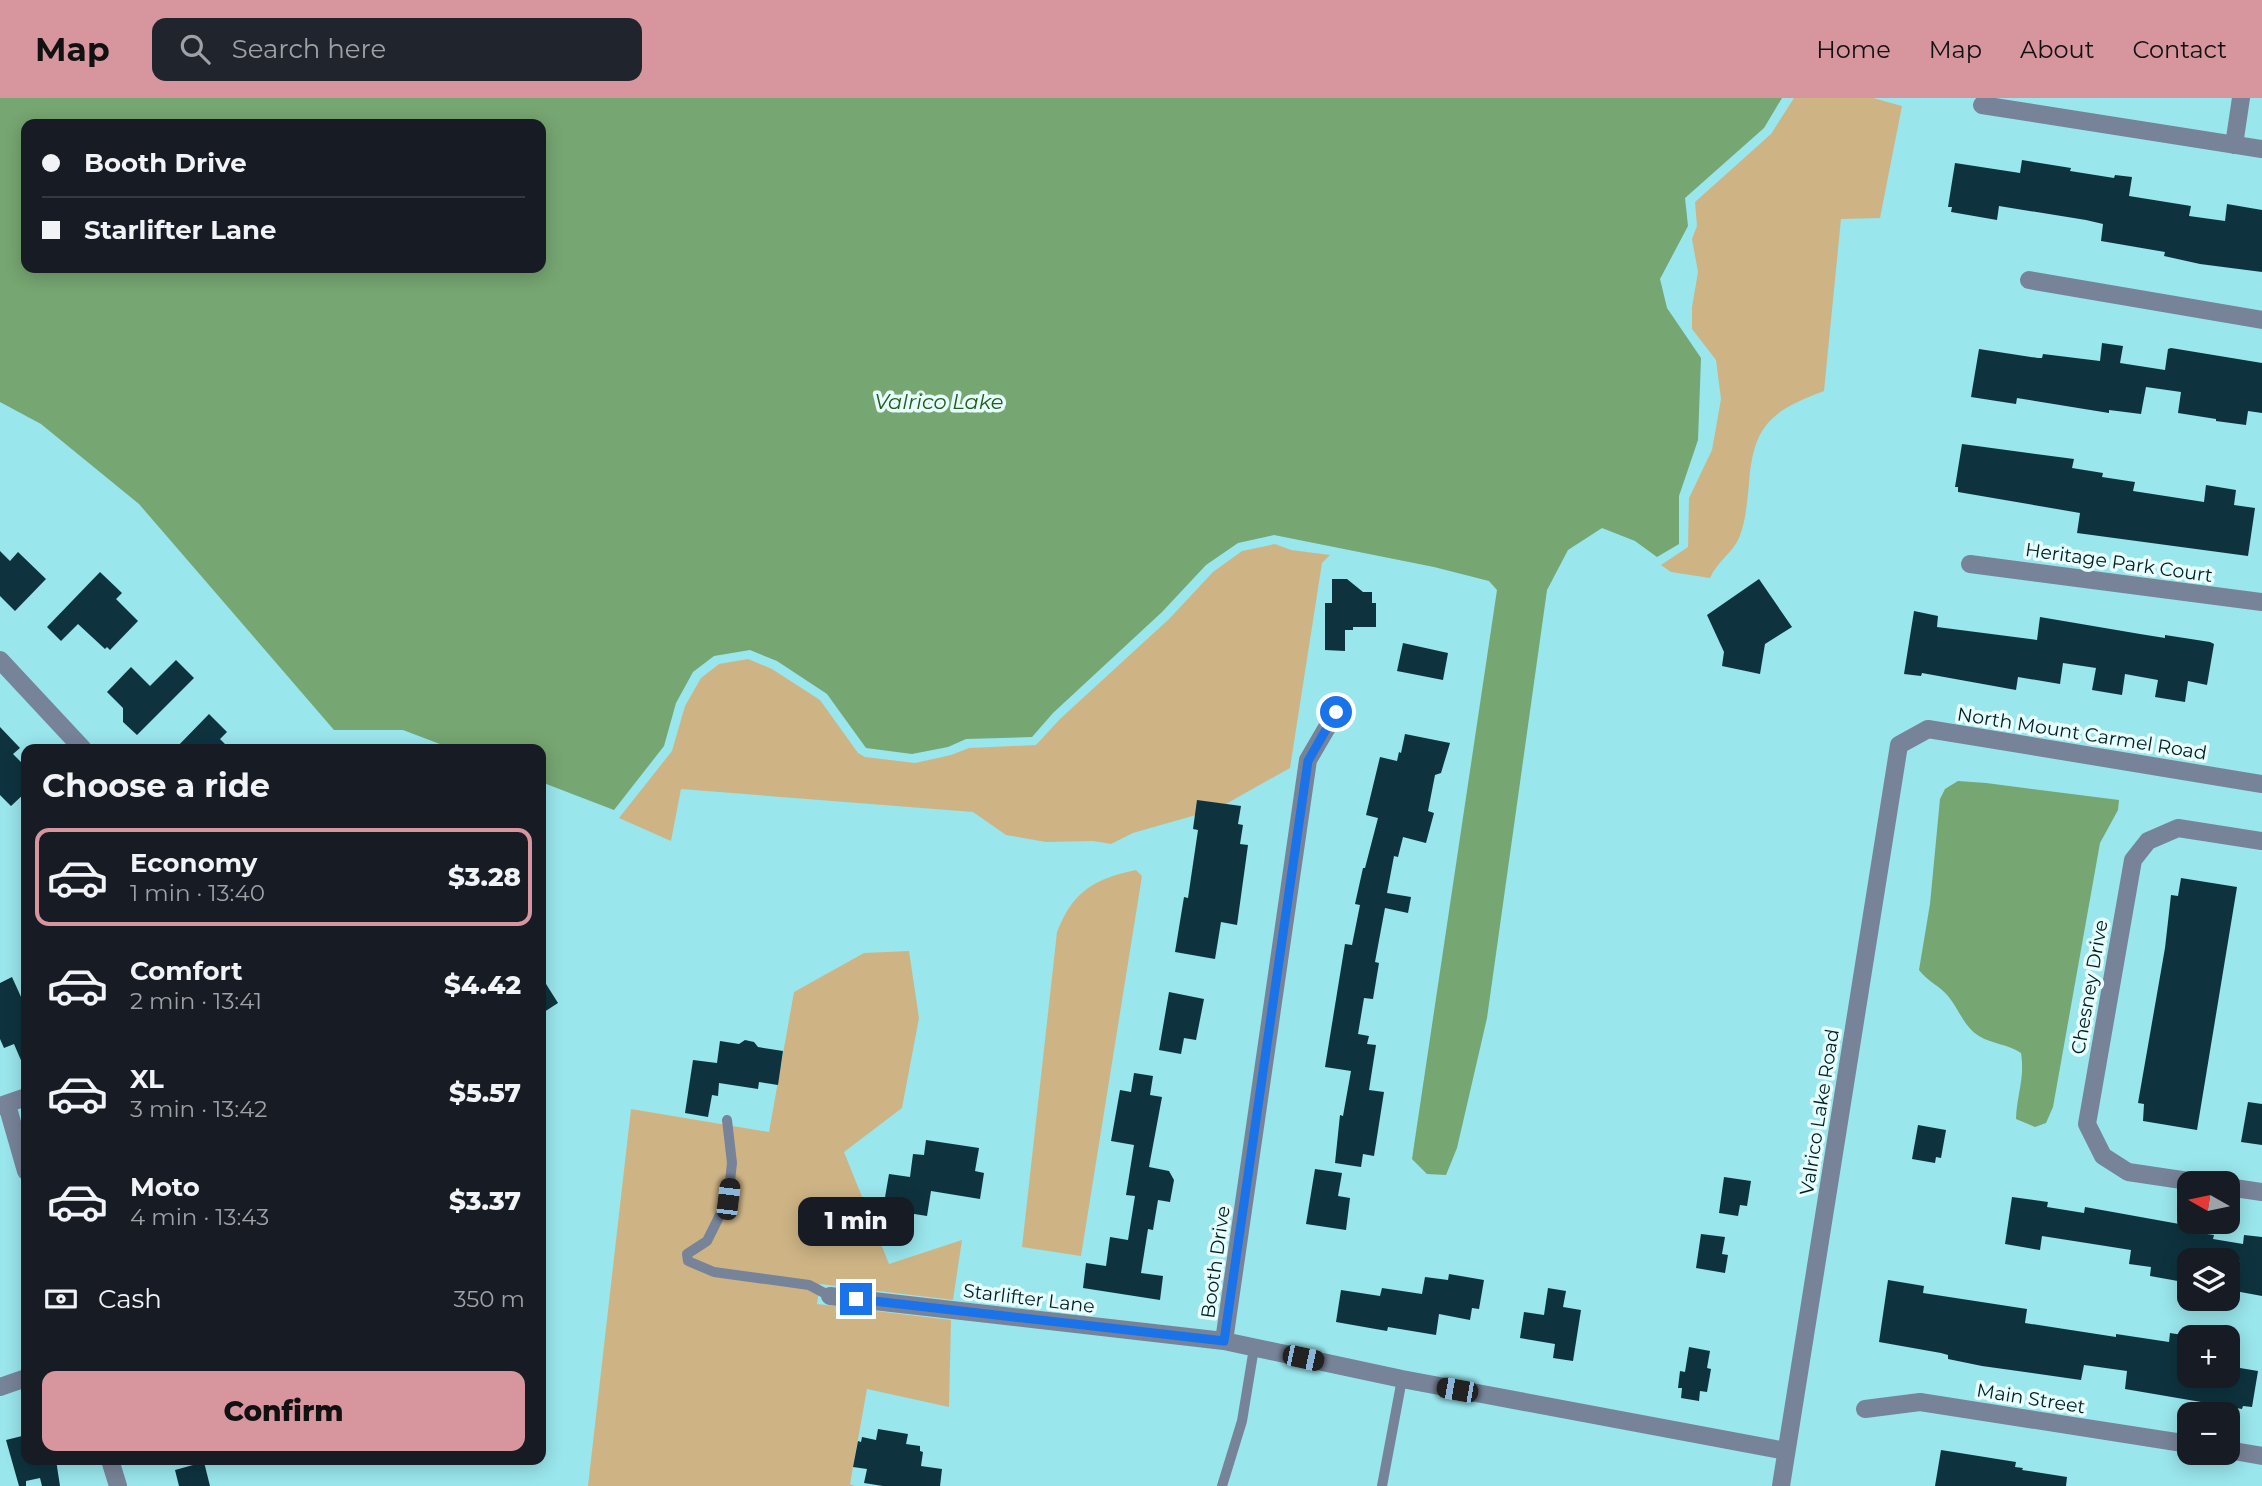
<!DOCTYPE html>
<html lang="en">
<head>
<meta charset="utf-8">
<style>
	body { margin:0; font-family:Montserrat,sans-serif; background:#20242c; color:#f1f3f6; height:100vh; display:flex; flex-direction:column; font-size:26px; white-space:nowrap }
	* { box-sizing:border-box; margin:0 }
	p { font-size:23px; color:#9ea1a6 }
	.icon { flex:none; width:38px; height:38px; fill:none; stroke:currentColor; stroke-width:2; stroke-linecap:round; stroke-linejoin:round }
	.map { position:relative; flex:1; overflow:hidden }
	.sheet { position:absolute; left:21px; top:646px; width:525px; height:721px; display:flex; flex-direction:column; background:#171b24; border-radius:14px; box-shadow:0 4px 18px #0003 }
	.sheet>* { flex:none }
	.banner { position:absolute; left:21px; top:21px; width:525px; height:154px; border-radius:14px; box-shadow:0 4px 18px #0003; display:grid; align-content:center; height:154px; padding:0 21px; background:#171b24 }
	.needle { width:46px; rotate:279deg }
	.controls { position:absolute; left:2177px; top:1073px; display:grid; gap:14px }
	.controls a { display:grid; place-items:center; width:63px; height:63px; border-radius:14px; background:#171b24; box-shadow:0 4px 18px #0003; font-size:35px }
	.end { position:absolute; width:32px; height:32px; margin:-16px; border:9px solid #1a73e8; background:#fff; box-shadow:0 0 0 4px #fff }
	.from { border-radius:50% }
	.bubble { position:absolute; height:49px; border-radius:14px; background:#171b24; box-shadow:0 4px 18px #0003; font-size:23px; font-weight:800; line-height:49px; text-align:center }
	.car { position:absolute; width:21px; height:42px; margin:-21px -10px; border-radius:9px; box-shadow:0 0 5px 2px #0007; background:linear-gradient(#222 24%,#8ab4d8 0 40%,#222 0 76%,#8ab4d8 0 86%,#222 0) }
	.banner b { display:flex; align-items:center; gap:24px; height:66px; font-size:26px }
	.banner b+b { border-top:2px solid #363941 }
	.banner i { width:18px; height:18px; background:#f1f3f6 }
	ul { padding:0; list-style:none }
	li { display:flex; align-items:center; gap:21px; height:98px; margin:0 14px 10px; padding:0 7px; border:4px solid transparent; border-radius:14px }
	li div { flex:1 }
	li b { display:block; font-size:26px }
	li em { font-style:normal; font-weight:800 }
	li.active { border-color:#d7969e }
	li>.icon { width:63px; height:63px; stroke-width:1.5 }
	h2 { padding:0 21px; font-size:32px; line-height:84px }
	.pay { display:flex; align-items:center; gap:18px; height:77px; padding:0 21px; font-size:26px }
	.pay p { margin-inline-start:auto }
	.button { display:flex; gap:14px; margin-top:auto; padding:14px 21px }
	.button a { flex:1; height:80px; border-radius:14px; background:#d7969e; color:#111; font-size:28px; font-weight:800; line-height:80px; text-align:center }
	header { display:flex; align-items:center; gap:42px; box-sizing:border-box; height:98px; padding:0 35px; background:#d7969e; color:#111 }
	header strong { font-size:33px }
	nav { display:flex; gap:38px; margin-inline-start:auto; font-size:24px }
	.search { width:490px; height:63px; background:#20242c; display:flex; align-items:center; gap:18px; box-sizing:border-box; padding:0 24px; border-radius:14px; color:#9ea1a6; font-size:26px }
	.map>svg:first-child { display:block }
</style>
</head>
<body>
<header>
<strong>Map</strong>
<div class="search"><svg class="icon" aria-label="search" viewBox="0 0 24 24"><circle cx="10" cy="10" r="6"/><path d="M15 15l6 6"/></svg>Search here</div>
<nav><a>Home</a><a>Map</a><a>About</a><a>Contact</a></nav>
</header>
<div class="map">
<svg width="2262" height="1388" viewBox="0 0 2262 1388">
	<rect width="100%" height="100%" fill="#99e6ec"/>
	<!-- green -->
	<path fill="#ceb485" d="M1794 0H1873L1902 8 1880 120 1841 121 1824 293C1770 313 1753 328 1749 386 1747 404 1746 423 1739 440 1733 454 1717 464 1710 480L1671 474 1661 467 1688 449 1689 400 1712 352 1721 301 1716 262 1692 231V209L1698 174 1692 141 1697 128 1695 104 1771 36Z
		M1275 446 1291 452 1330 457 1322 465 1290 670 1217 711 1133 735 1111 746 1093 743 1046 744 1006 737 973 714 681 691 671 743 619 720 672 653 685 608 701 580 719 566 748 561 772 571 820 602 858 655 865 659 915 665 951 657 969 650 1036 647 1060 621 1169 521 1213 474 1242 453Z
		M1136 772 1142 778 1081 1158 1022 1149 1057 834C1073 793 1094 781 1136 772Z
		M909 853 919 920 902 1010 844 1054 889 1166 962 1142 953 1202 820 1186 817 1206 951 1222 949 1309 867 1291 850 1386 855 1388H588L631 1011 769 1034 794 894 864 855Z"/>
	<!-- water -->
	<path fill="#76a671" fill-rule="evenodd" d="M0 0H1782L1764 30 1685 100 1688 128 1660 181 1667 210 1701 260 1698 342 1679 398V446L1657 459 1635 443 1602 430 1568 452 1547 492 1487 920 1457 1050 1446 1077 1427 1076 1412 1061 1497 492 1489 483 1434 469 1274 437 1238 445 1206 467 1162 514 1053 615 1032 639 966 641 948 649 912 656 866 650 827 596 777 563 750 552 714 558 693 574 676 605 664 648 614 712 541 684V651H453L403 632H334L139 406 41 326 0 304ZM26 26H541V170H26Z
		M1958 683 1986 685 2119 702 2118 712 2100 745 2053 1009 2046 1025 2035 1029 2016 1021C2017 995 2025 981 2021 955 2008 946 1992 946 1979 938 1964 929 1959 911 1948 898 1940 888 1927 883 1919 872L1930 806 1940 701 1945 691Z"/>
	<!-- building -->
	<path fill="#0e333f" d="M2022 62 2071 70 2070 73 2114 80 2115 77 2132 79 2129 98 2191 108 2189 118 2225 123 2227 106 2262 112V174L2200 166 2164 158 2165 154 2101 143 2103 126 2086 122 1999 108 1997 122 1951 114 1952 109H1948L1955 65 2020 75Z
		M2102 245 2123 248 2120 265 2165 272 2168 251 2171 250 2262 265V315L2248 313 2246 327 2216 323V321L2178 315 2181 294 2146 289 2141 316 2109 312V315L2017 300 2016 306 1971 299 1979 251 2038 260H2042L2043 256 2100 263Z
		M1962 346 2074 361 2072 370 2103 375 2102 379 2135 384 2133 393 2204 404 2206 387 2236 392 2234 407 2255 410 2248 458 2077 435 2080 415 1958 394V389H1955Z
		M0 453 10 463 18 454 46 481 15 513 0 498Z
		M100 474 122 495 116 501 138 523 110 552 107 549 105 551 78 526 61 543 47 529Z
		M1332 481H1347L1363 494H1372V505H1376V529H1353V532H1345V553L1325 552V505H1332Z
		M1759 481 1792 529 1765 546 1760 576 1722 568 1724 554 1707 517Z
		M1914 513 1938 518 1937 529 2037 542 2040 519 2140 536 2165 540V537L2210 544 2214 546 2207 587 2188 583 2185 604 2155 599 2158 582 2125 576 2122 597 2092 592 2096 570 2063 565 2060 586 2018 579 2016 592 1922 575 1921 578 1904 576Z
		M1403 545 1448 555 1443 582 1397 573Z
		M176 562 194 580 137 637 123 624V610L107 594 131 569 150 588Z
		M209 616 227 634 220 641 230 651H175Z
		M0 629 20 650 13 656 26 669V694L11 708 0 697Z
		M1405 636 1450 645 1441 675 1435 677 1428 713 1434 715 1426 745 1403 739 1398 759 1394 758 1387 795 1411 799 1408 815 1385 810 1375 864 1379 865 1373 901 1364 900 1358 936 1369 938 1367 946 1376 947 1369 992 1384 994 1374 1058 1363 1056 1361 1069 1335 1065 1340 1017 1343 1018 1351 973 1325 969 1345 846 1352 847 1360 807 1355 806 1363 770H1365L1378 720 1366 717 1380 659 1397 663 1399 654 1401 655Z
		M1197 702 1241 708 1238 726 1243 727 1240 746 1248 747 1237 827 1221 824 1215 861 1175 854 1184 799 1188 800 1198 732 1193 731Z
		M2181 780 2237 789 2197 1032 2143 1023 2144 1006 2138 1005 2165 850 2171 797 2178 798Z
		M541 878 558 905 541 916Z
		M12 879 26 910V974L14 946 4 950 0 941V885Z
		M1169 894 1204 901 1196 942 1184 940 1181 956 1159 952Z
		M745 942 754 944 758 949 783 953 778 987 759 984 758 991 719 985 718 998 712 997 708 1019 685 1015 693 962 717 965 720 943 739 946Z
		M1134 975 1153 978 1150 997 1162 999 1149 1069 1169 1073 1174 1082 1170 1104 1158 1102 1153 1132 1148 1131 1141 1175 1163 1178 1160 1202 1083 1190 1086 1165 1106 1168 1110 1139 1128 1142 1135 1098 1126 1097 1134 1047 1111 1043 1120 992 1131 994Z
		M2248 1004 2262 1006V1047L2241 1044Z
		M1918 1027 1946 1032 1941 1060 1936 1059 1935 1065 1912 1061Z
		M926 1042 979 1050 975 1073 984 1075 980 1101 931 1093 927 1118 883 1111 889 1076 910 1079 913 1056 924 1057Z
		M1315 1071 1342 1075 1338 1098 1350 1100 1346 1132 1306 1126Z
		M1724 1079 1751 1083 1747 1108 1740 1107 1738 1118 1719 1115Z
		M2012 1099 2048 1104 2047 1109 2084 1115 2085 1109 2207 1131V1136L2214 1137 2213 1141 2243 1146 2244 1137 2262 1139V1198L2235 1193 2240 1162H2189V1185L2150 1178 2151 1169 2129 1166 2131 1152 2042 1138 2040 1152 2005 1146Z
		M1701 1136 1725 1139 1722 1156 1728 1157 1725 1175 1696 1170Z
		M1449 1176 1484 1182 1479 1211 1472 1210 1470 1222 1439 1216 1436 1237 1388 1229 1387 1233 1336 1224 1341 1192 1380 1198 1382 1190 1422 1196 1425 1179 1448 1182Z
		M1888 1182 1924 1188 1923 1195 2027 1211 2025 1225 2116 1239V1236L2169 1244 2170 1235 2189 1238V1278H2228V1268L2258 1273 2252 1309 2243 1308 2242 1311 2125 1291 2127 1273 2084 1267 2081 1282 1982 1268 1948 1261V1257L1941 1255 1879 1244Z
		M1548 1190 1566 1193 1563 1209 1581 1212 1573 1263 1553 1260 1555 1246 1520 1240 1524 1214 1544 1217Z
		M1689 1249 1710 1253 1707 1270 1711 1271 1707 1294 1700 1293 1699 1303 1681 1300 1682 1290H1678L1680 1273 1685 1274Z
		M878 1331 908 1336 906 1346 920 1348V1353L923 1354 921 1368 942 1371 940 1388H883L864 1385 867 1371 853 1369 858 1343 861 1344 862 1339 876 1342Z
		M26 1337V1362H56L60 1388H42L40 1380 26 1383V1388H19L6 1342Z
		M1941 1352 2016 1364 2015 1369 2023 1370 2022 1372 2067 1379 2066 1388H1935Z
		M204 1364 210 1388H179L175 1372Z"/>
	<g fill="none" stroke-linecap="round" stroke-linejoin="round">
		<!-- service -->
		<path stroke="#778398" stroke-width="10" d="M727 1022 732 1065 728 1101 707 1143 687 1156 688 1163 714 1174 809 1187 830 1198
			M1222 1388 1242 1323 1254 1250
			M1382 1388 1402 1281"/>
		<!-- minor -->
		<path stroke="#778398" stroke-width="18" d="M1982 7 2262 51
			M2234 47 2241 0
			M2029 182 2262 222
			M1970 466 2262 504
			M0 562 83 651
			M7 1007 26 1073
			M0 1008 26 999
			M2202 1085 2128 1074 2103 1058 2087 1026 2133 762 2148 743 2178 730 2262 743
			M2228 1089 2262 1094
			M830 1198 1224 1243 1402 1281 1786 1353
			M1224 1243 1308 662 1336 614
			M0 1289 26 1280
			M1865 1311 1920 1304 2189 1346
			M2228 1352 2262 1358
			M110 1362 118 1388"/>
		<!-- tertiary -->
		<path stroke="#778398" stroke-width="18" d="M1781 1388 1899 647 1928 631 2262 686"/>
	</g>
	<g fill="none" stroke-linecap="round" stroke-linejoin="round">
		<!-- route -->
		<path stroke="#1a73e8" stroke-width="9" d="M856 1201 1224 1243 1308 663 1336 614"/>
	</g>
	<g text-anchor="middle" stroke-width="7" stroke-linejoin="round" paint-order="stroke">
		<!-- street labels -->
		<g font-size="19" fill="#001e20" stroke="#e7fdfe">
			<text transform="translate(2119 464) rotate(8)" y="7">Heritage Park Court</text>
			<text transform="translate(2082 635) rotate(9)" y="7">North Mount Carmel Road</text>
			<text transform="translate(2089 889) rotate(-80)" y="7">Chesney Drive</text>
			<text transform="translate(1819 1014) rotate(-81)" y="7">Valrico Lake Road</text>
			<text transform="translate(1215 1164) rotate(-82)" y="7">Booth Drive</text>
			<text transform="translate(1029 1200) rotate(7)" y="7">Starlifter Lane</text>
			<text transform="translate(2031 1300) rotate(9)" y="7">Main Street</text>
		</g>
		<!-- water labels -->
		<g font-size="21" font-style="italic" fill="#1f5f19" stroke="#e7fdfe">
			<text x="939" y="311">Valrico Lake</text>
		</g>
	</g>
</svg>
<div class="controls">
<a><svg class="needle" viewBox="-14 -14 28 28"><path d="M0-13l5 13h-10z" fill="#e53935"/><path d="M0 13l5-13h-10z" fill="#9ea1a6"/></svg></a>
<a><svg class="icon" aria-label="layers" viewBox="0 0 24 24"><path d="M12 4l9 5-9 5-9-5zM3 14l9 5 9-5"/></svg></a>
<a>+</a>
<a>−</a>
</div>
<i class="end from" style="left:1336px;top:614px"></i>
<i class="end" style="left:856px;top:1201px"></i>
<div class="bubble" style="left:798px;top:1099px;width:116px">1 min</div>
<i class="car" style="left:728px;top:1101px;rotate:7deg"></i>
<i class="car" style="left:1303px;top:1260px;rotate:102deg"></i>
<i class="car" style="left:1457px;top:1292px;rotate:280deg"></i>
<div class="banner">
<b><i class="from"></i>Booth Drive</b>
<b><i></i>Starlifter Lane</b>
</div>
<section class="sheet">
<h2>Choose a ride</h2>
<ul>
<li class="active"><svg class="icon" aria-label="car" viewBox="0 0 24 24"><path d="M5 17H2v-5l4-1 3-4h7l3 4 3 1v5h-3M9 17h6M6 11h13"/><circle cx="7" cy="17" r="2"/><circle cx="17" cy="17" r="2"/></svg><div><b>Economy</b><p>1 min · 13:40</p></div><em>$3.28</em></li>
<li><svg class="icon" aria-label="car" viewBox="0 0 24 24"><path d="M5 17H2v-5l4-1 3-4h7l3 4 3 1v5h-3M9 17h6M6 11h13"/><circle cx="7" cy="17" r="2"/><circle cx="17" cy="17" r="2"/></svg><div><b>Comfort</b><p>2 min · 13:41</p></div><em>$4.42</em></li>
<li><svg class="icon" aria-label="car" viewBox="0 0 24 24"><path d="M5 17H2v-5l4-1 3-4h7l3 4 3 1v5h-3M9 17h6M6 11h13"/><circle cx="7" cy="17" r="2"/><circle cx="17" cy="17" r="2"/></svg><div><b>XL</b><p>3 min · 13:42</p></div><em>$5.57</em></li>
<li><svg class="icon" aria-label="car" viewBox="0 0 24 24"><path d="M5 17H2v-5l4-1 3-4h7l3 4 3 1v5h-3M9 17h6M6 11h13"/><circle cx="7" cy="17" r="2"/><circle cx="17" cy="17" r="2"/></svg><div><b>Moto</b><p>4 min · 13:43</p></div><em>$3.37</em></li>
</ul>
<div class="pay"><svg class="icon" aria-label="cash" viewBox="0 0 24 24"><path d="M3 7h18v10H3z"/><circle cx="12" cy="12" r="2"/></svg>Cash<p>350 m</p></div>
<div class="button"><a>Confirm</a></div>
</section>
</div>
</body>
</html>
